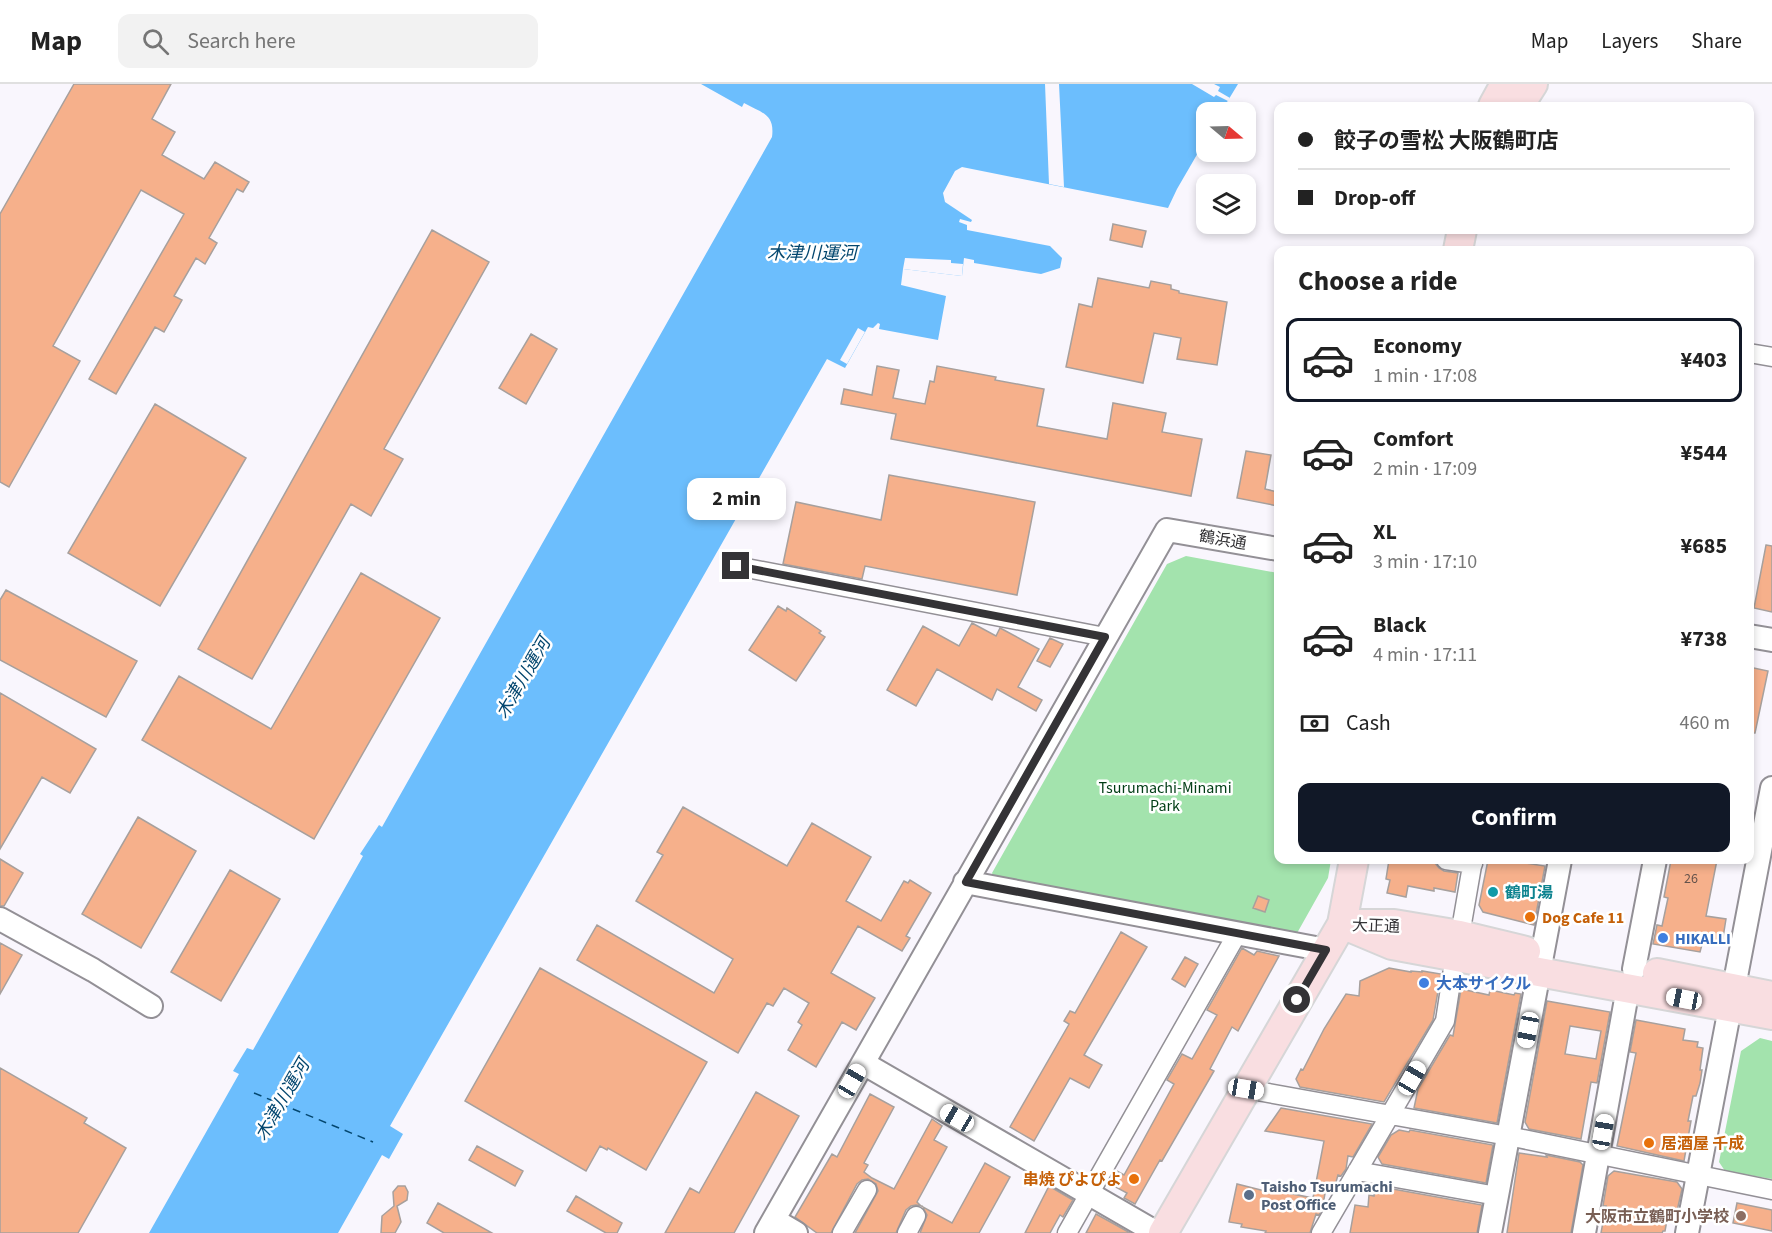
<!DOCTYPE html>
<html lang="en">
<head>
<meta charset="utf-8">
<style>
	body { margin:0; font-family:"Source Sans 3","Noto Sans JP",sans-serif; background:#f2f2f2; color:#222; height:100vh; display:flex; flex-direction:column; font-size:22px; white-space:nowrap }
	* { box-sizing:border-box; margin:0 }
	p { font-size:20px; color:#767676 }
	.icon { flex:none; width:33px; height:33px; fill:none; stroke:currentColor; stroke-width:2; stroke-linecap:round; stroke-linejoin:round }
	.map { position:relative; flex:1; overflow:hidden }
	.panel { position:absolute; left:1274px; top:162px; width:480px; height:618px; display:flex; flex-direction:column; background:#fff; border-radius:12px; box-shadow:0 3px 9px #0003 }
	.panel>* { flex:none }
	.banner { position:absolute; left:1274px; top:18px; width:480px; height:132px; border-radius:12px; box-shadow:0 3px 9px #0003; display:grid; align-content:center; height:132px; padding:0 24px; background:#fff }
	.needle { width:39px; rotate:109deg }
	.buttons { position:absolute; left:1196px; top:18px; display:grid; gap:12px }
	.buttons a { display:grid; place-items:center; width:60px; height:60px; border-radius:12px; background:#fff; box-shadow:0 3px 9px #0003; font-size:30px }
	.end { position:absolute; width:27px; height:27px; margin:-14px; border:8px solid #343336; background:#fff; box-shadow:0 0 0 3px #fff }
	.from { border-radius:50% }
	.bubble { position:absolute; height:42px; border-radius:12px; background:#fff; box-shadow:0 3px 9px #0003; font-size:20px; font-weight:700; line-height:42px; text-align:center }
	.car { position:absolute; width:18px; height:36px; margin:-18px -9px; border-radius:8px; box-shadow:0 0 4px 2px #0007; background:linear-gradient(#fff 24%,#345 0 40%,#fff 0 76%,#345 0 86%,#fff 0) }
	.banner b { display:flex; align-items:center; gap:21px; height:57px; font-size:22px }
	.banner b+b { border-top:2px solid #e0e0e0 }
	.banner i { width:15px; height:15px; background:#222 }
	ul { padding:0; list-style:none }
	li { display:flex; align-items:center; gap:18px; height:84px; margin:0 12px 9px; padding:0 12px; border:3px solid transparent; border-radius:12px }
	li div { flex:1 }
	li b { display:block; font-size:22px }
	li em { font-style:normal; font-weight:700 }
	li.on { border-color:#111827 }
	li>.icon { width:54px; height:54px; stroke-width:1.5 }
	h2 { padding:0 24px; font-size:27px; line-height:72px }
	.pay { display:flex; align-items:center; gap:15px; height:66px; padding:0 24px; font-size:22px }
	.pay p { margin-inline-start:auto }
	.action { display:flex; gap:12px; margin-top:auto; padding:12px 24px }
	.action a { flex:1; height:69px; border-radius:12px; background:#111827; color:#fff; font-size:24px; font-weight:700; line-height:69px; text-align:center }
	header { display:flex; align-items:center; gap:36px; box-sizing:border-box; height:84px; padding:0 30px; background:#fff; border-bottom:2px solid #e0e0e0 }
	header strong { font-size:28px }
	nav { display:flex; gap:33px; margin-inline-start:auto; font-size:21px }
	.search { width:420px; height:54px; background:#f2f2f2; display:flex; align-items:center; gap:15px; box-sizing:border-box; padding:0 21px; border-radius:12px; color:#767676; font-size:22px }
	.map>svg:first-child { display:block }
</style>
</head>
<body>
<header>
<strong>Map</strong>
<div class="search"><svg class="icon" aria-label="search" viewBox="0 0 24 24"><circle cx="10" cy="10" r="6"/><path d="M15 15l6 6"/></svg>Search here</div>
<nav><a>Map</a><a>Layers</a><a>Share</a></nav>
</header>
<div class="map">
<svg width="1772" height="1149" viewBox="0 0 1772 1149">
	<rect width="100%" height="100%" fill="#f9f6fd"/>
	<!-- green -->
	<path fill="#a3e3ad" d="M1186 472 1278 489V776H1331L1328 794 1296 851 995 796 992 789 1167 480Z
		M1760 954 1772 957V1095L1725 1087 1719 1078 1741 967Z"/>
	<!-- water -->
	<path fill="#6cbefd" d="M701 0H1238L1221 28H1206V55L1177 105 1168 124 962 83 955 87 943 109 945 118 972 136 971 138 960 135 959 138 967 141V146L1050 162 1062 174 1060 184 1041 190 974 179V176L964 174 962 192 903 185 901 201 946 212 938 256 879 245 880 240 878 239 873 244 868 243 845 284 827 275 390 1042 403 1050 389 1075 382 1071 338 1149H149L239 990 233 987 247 964 253 966 363 772 360 770 379 741 382 743 772 53C775 30 762 29 744 19L742 23Z"/>
	<!-- pier -->
	<path fill="#f9f6fd" d="M1045 0H1059L1064 103 1049 100Z
		M1192 0H1214L1220 3 1218 7 1230 14 1228 17 1216 11 1214 13Z
		M905 174 951 176V179L963 180 962 192 903 185Z
		M858 244 865 248 847 280 840 276Z"/>
	<g fill="none" stroke-linecap="round" stroke-linejoin="round">
		<!-- ferry -->
		<path stroke="#04476f" stroke-width="1.5" stroke-dasharray="8 6" stroke-linecap="butt" d="M254 1009 373 1058"/>
	</g>
	<!-- building -->
	<path fill="#f6b08b" stroke="#a7a09d" stroke-width="1.5" fill-rule="evenodd" d="M74 0H171L152 35 175 48 162 71 204 95 215 78 249 98 243 108 237 105 209 154 217 159 205 180 196 174 174 212 182 216 164 248 155 243 116 310 89 295 184 130 141 106 53 262 80 277 9 403 0 398V130Z
		M1113 140 1146 147 1142 163 1110 156Z
		M432 146 489 178 384 365 403 375 371 432 351 420 252 595 198 565Z
		M1098 194 1149 204 1151 197 1171 201V205L1179 207V209L1227 218 1217 281 1177 275 1181 254 1154 249 1143 299 1066 283 1079 220 1092 223Z
		M531 250 557 265 526 320 499 304Z
		M877 282 899 286 893 314 925 320 930 297 934 298 937 282 996 293 995 296 1044 305 1037 342 1107 355 1113 319 1166 329 1162 348 1202 355 1191 412 891 355 896 330 841 320 844 305 872 311Z
		M155 320 246 374 160 522 68 469Z
		M1246 367 1271 371 1265 405 1278 408V422L1237 414Z
		M889 391 1035 418 1017 511 865 482 862 495 783 480 796 418 881 436Z
		M1766 461 1772 462V528L1754 524Z
		M361 489 440 534 314 755 142 656 179 592 271 645Z
		M6 506 137 577 106 633 0 576V516Z
		M778 522 786 527 787 524 821 547 819 549 825 553 796 597 749 566Z
		M972 539 996 552 1000 544 1002 545 1039 565 1018 603 1042 616 1036 627 997 605 992 616 937 585 916 622 887 606 923 542 959 562Z
		M1050 554 1063 560 1050 583 1037 577Z
		M1749 583 1768 587 1755 649H1749Z
		M0 609 96 665 70 709 42 693 0 765Z
		M683 723 787 782 812 739 871 773 846 817 881 837 904 797 908 799 910 796 931 809 906 852 910 854 902 867 858 842 831 889 875 914 856 946 842 938 816 983 788 966 802 941 798 938 809 919 784 904 773 922 767 919 738 969 577 876 597 841 714 909 733 875 636 817 663 771 657 768Z
		M138 733 196 767 141 864 82 830Z
		M0 775 23 789 4 822H0Z
		M1389 776H1418L1435 779 1439 784 1444 787 1458 789 1455 808 1434 804V807L1408 802 1406 813 1387 809 1390 796 1386 795Z
		M1488 776H1506L1545 782 1534 841 1483 828 1479 821Z
		M1671 776H1717L1706 832 1726 835 1722 860 1703 857 1700 868 1653 860 1657 841 1662 842 1668 814 1664 813Z
		M230 786 280 815 221 917 171 888Z
		M1258 812 1269 816 1265 828 1253 824Z
		M1121 848 1147 863 1084 971 1102 981 1089 1004 1070 994 1034 1057 1010 1043 1068 942 1069 940 1064 937 1070 927 1075 929Z
		M0 859 22 871 0 910Z
		M1242 864 1254 871 1257 867 1279 872 1238 947 1232 943 1210 985 1214 987 1162 1077 1160 1076 1135 1120 1124 1114 1127 1109 1110 1100 1117 1087 1124 1091 1139 1064 1174 1000 1167 996 1182 970 1192 975 1217 931 1207 926Z
		M1185 873 1198 880 1185 903 1172 895Z
		M540 884 707 978 646 1086 608 1064 607 1066 600 1062 586 1087 465 1017Z
		M1389 884 1411 888V887L1422 888V887L1441 890 1433 936 1384 1018 1300 1003 1296 995 1301 985 1303 986 1324 945 1346 910 1359 912 1360 897Z
		M1461 905 1489 911 1490 906 1514 911 1515 909 1521 910 1497 1039 1414 1024 1418 1005 1450 951 1453 952Z
		M1547 917 1610 928 1597 999 1591 998 1581 1055 1529 1045 1525 1038ZM1570 942 1601 947 1596 975 1565 970Z
		M1636 936 1685 945 1683 956 1698 958 1697 963 1703 964 1700 986H1702L1700 999 1696 1012H1693L1688 1037H1691L1684 1077 1617 1062 1636 969 1630 968Z
		M0 984 87 1034 84 1039 126 1064 78 1149H0Z
		M756 1008 799 1032 734 1149H665L690 1104 699 1109Z
		M870 1010 894 1023 864 1079 868 1081 864 1088 872 1094 894 1105 932 1035 942 1042 934 1056 947 1063 917 1118 921 1122 952 1139 985 1079 1010 1093 979 1149H920L927 1131 922 1122 916 1121 911 1122 906 1126 896 1149H855L878 1107 876 1100 868 1095 862 1096 857 1100 831 1149H817L795 1133 832 1070 837 1073Z
		M1281 1024 1372 1040 1353 1073 1348 1072 1346 1085 1341 1092 1338 1091 1334 1105 1326 1104 1322 1126 1319 1131 1316 1130 1310 1149H1265L1266 1147 1241 1143 1242 1140 1229 1138 1237 1100 1273 1109V1106L1313 1114 1324 1057 1265 1047Z
		M1399 1046 1409 1048 1410 1046 1493 1061 1486 1099 1382 1080 1378 1073 1391 1051Z
		M477 1062 523 1087 515 1102 469 1076Z
		M1519 1069 1547 1073 1546 1071 1580 1078 1583 1081 1571 1149H1507Z
		M1614 1087 1677 1098 1682 1105 1677 1127H1675L1673 1137 1667 1136 1665 1147H1663L1662 1149H1601L1606 1122H1603L1608 1092Z
		M398 1102H405L408 1108 407 1116 397 1122 401 1138 395 1149H381L382 1132 394 1122 393 1108Z
		M1049 1102 1073 1116 1063 1133 1060 1131 1050 1149H1025Z
		M1376 1102 1482 1121 1477 1149H1350L1355 1121 1368 1123 1369 1111 1374 1112Z
		M576 1112 622 1139 617 1149H606L567 1127Z
		M438 1119 492 1149H444L427 1139Z
		M1737 1119 1772 1126V1147L1733 1139Z
		M1096 1130 1116 1141 1130 1149H1086Z"/>
	<g fill="none" stroke-linecap="round" stroke-linejoin="round">
		<defs>
			<path id="minor" d="M1749 269 1772 273
				M736 482 1105 553
				M1446 776 1473 780
				M1460 851 1473 776
				M1246 1005 1508 1052 1772 1106
				M1357 1087 1497 1112
				M842 1149 867 1106
				M907 1149 916 1132
				M1067 1149 1237 850
				M1321 1149 1445 937 1455 872"/>
			<path id="tertiary" d="M1749 552 1772 556
				M965 798 1326 866
				M0 835 93 886 151 922
				M1634 885 1655 776
				M863 979 1157 1149
				M774 1136 796 1149
				M766 1149 1167 446 1278 465
				M1490 1149 1560 776
				M1584 1149 1628 904
				M1687 1149 1772 704"/>
			<path id="primary" d="M1493 22 1505 0
				M1519 22 1533 0
				M1458 166 1462 146
				M1342 840 1392 861 1772 931
				M1356 840H1394L1460 851 1526 867
				M1657 889 1772 912
				M1163 1149 1342 840 1354 776"/>
		</defs>
		<!-- minor casing -->
		<use href="#minor" stroke="#939096" stroke-width="21"/>
		<!-- tertiary casing -->
		<use href="#tertiary" stroke="#939096" stroke-width="26"/>
		<!-- primary casing -->
		<use href="#primary" stroke="#d6d6d7" stroke-width="32"/>
		<!-- minor -->
		<use href="#minor" stroke="#fff" stroke-width="18"/>
		<!-- tertiary -->
		<use href="#tertiary" stroke="#fff" stroke-width="22"/>
		<!-- primary -->
		<use href="#primary" stroke="#f9dee1" stroke-width="28"/>
	</g>
	<g fill="none" stroke-linecap="round" stroke-linejoin="round">
		<!-- route -->
		<path stroke="#343336" stroke-width="8" d="M736 482 1105 553 966 798 1326 866 1297 916"/>
	</g>
	<!-- markers -->
	<circle fill="#0f9aa8" stroke="#fff" stroke-width="2" cx="1493" cy="808" r="6"/>
	<g fill="#e8710a" stroke="#fff" stroke-width="2">
		<circle cx="1530" cy="833" r="6"/>
		<circle cx="1649" cy="1059" r="6"/>
		<circle cx="1134" cy="1095" r="6"/>
	</g>
	<g fill="#3f7fe0" stroke="#fff" stroke-width="2">
		<circle cx="1663" cy="854" r="6"/>
		<circle cx="1424" cy="899" r="6"/>
	</g>
	<circle fill="#5c6f8a" stroke="#fff" stroke-width="2" cx="1249" cy="1111" r="6"/>
	<circle fill="#8d6e63" stroke="#fff" stroke-width="2" cx="1741" cy="1132" r="6"/>
	<g text-anchor="middle" stroke-width="5" stroke-linejoin="round" paint-order="stroke">
		<!-- number labels -->
		<g font-size="14" fill="#64524b">
			<text x="1691" y="799">26</text>
		</g>
		<!-- street labels -->
		<g font-size="16" fill="#343336" stroke="#fff">
			<text transform="translate(1223 455) rotate(10)" y="6">鶴浜通</text>
			<text transform="translate(1376 841) rotate(2)" y="6">大正通</text>
		</g>
		<!-- park labels -->
		<g font-size="16" fill="#003d15" stroke="#fff">
			<text x="1165" y="709">Tsurumachi-Minami<tspan x="1165" dy="18">Park</tspan></text>
		</g>
		<!-- culture labels -->
		<g font-size="16" font-weight="bold" fill="#0d838f" stroke="#fff" text-anchor="start">
			<text x="1505" y="814">鶴町湯</text>
		</g>
		<!-- food labels -->
		<g font-size="16" font-weight="bold" fill="#c56008" stroke="#fff" text-anchor="start">
			<text x="1542" y="839">Dog Cafe 11</text>
			<text x="1661" y="1065">居酒屋 千成</text>
			<text x="1122" y="1101" text-anchor="end">串焼 ぴよぴよ</text>
		</g>
		<!-- shop labels -->
		<g font-size="16" font-weight="bold" fill="#366cbe" stroke="#fff" text-anchor="start">
			<text x="1675" y="860">HIKALLI</text>
			<text x="1436" y="905">大本サイクル</text>
		</g>
		<!-- service labels -->
		<g font-size="16" font-weight="bold" fill="#4e5e75" stroke="#fff" text-anchor="start">
			<text x="1261" y="1108">Taisho Tsurumachi<tspan x="1261" dy="18">Post Office</tspan></text>
		</g>
		<!-- education labels -->
		<g font-size="16" font-weight="bold" fill="#785e54" stroke="#fff" text-anchor="end">
			<text x="1729" y="1138">大阪市立鶴町小学校</text>
		</g>
		<!-- water labels -->
		<g font-size="18" font-style="italic" fill="#04476f" stroke="#fff">
			<text x="812" y="175">木津川運河</text>
			<text transform="translate(523 594) rotate(-60)" y="6">木津川運河</text>
			<text transform="translate(282 1016) rotate(-60)" y="6">木津川運河</text>
		</g>
	</g>
</svg>
<div class="buttons">
<a><svg class="needle" viewBox="-14 -14 28 28"><path d="M0-13l5 13h-10z" fill="#e53935"/><path d="M0 13l5-13h-10z" fill="#767676"/></svg></a>
<a><svg class="icon" aria-label="layers" viewBox="0 0 24 24"><path d="M12 4l9 5-9 5-9-5zM3 14l9 5 9-5"/></svg></a>
</div>
<i class="end from" style="left:1297px;top:916px"></i>
<i class="end" style="left:736px;top:482px"></i>
<div class="bubble" style="left:687px;top:394px;width:99px">2 min</div>
<i class="car" style="left:1684px;top:915px;rotate:281deg"></i>
<i class="car" style="left:1528px;top:946px;rotate:191deg"></i>
<i class="car" style="left:1412px;top:994px;rotate:30deg"></i>
<i class="car" style="left:852px;top:997px;rotate:30deg"></i>
<i class="car" style="left:1246px;top:1005px;rotate:100deg"></i>
<i class="car" style="left:957px;top:1034px;rotate:300deg"></i>
<i class="car" style="left:1603px;top:1048px;rotate:10deg"></i>
<div class="banner">
<b><i class="from"></i>餃子の雪松 大阪鶴町店</b>
<b><i></i>Drop-off</b>
</div>
<section class="panel">
<h2>Choose a ride</h2>
<ul>
<li class="on"><svg class="icon" aria-label="car" viewBox="0 0 24 24"><path d="M5 17H2v-5l4-1 3-4h7l3 4 3 1v5h-3M9 17h6M6 11h13"/><circle cx="7" cy="17" r="2"/><circle cx="17" cy="17" r="2"/></svg><div><b>Economy</b><p>1 min · 17:08</p></div><em>¥403</em></li>
<li><svg class="icon" aria-label="car" viewBox="0 0 24 24"><path d="M5 17H2v-5l4-1 3-4h7l3 4 3 1v5h-3M9 17h6M6 11h13"/><circle cx="7" cy="17" r="2"/><circle cx="17" cy="17" r="2"/></svg><div><b>Comfort</b><p>2 min · 17:09</p></div><em>¥544</em></li>
<li><svg class="icon" aria-label="car" viewBox="0 0 24 24"><path d="M5 17H2v-5l4-1 3-4h7l3 4 3 1v5h-3M9 17h6M6 11h13"/><circle cx="7" cy="17" r="2"/><circle cx="17" cy="17" r="2"/></svg><div><b>XL</b><p>3 min · 17:10</p></div><em>¥685</em></li>
<li><svg class="icon" aria-label="car" viewBox="0 0 24 24"><path d="M5 17H2v-5l4-1 3-4h7l3 4 3 1v5h-3M9 17h6M6 11h13"/><circle cx="7" cy="17" r="2"/><circle cx="17" cy="17" r="2"/></svg><div><b>Black</b><p>4 min · 17:11</p></div><em>¥738</em></li>
</ul>
<div class="pay"><svg class="icon" aria-label="cash" viewBox="0 0 24 24"><path d="M3 7h18v10H3z"/><circle cx="12" cy="12" r="2"/></svg>Cash<p>460 m</p></div>
<div class="action"><a>Confirm</a></div>
</section>
</div>
</body>
</html>
